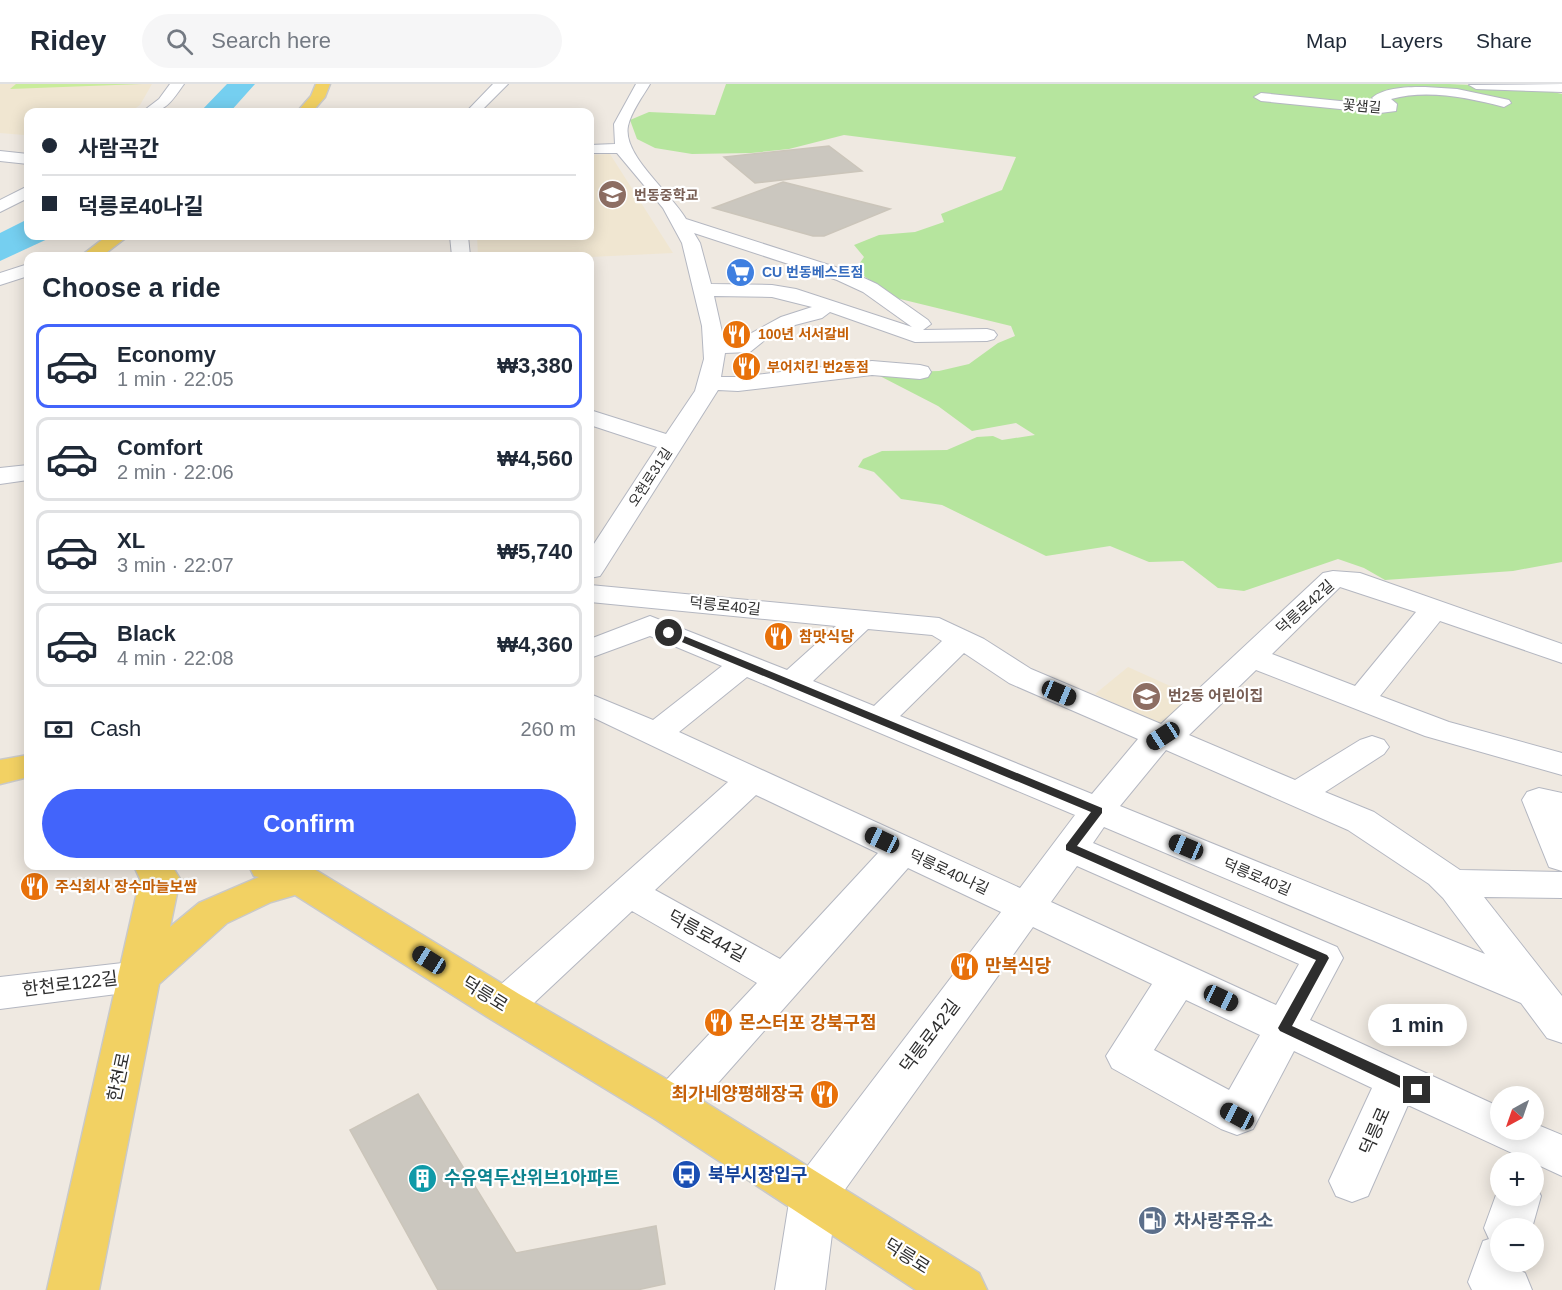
<!DOCTYPE html>
<html lang="en">
<head>
<meta charset="utf-8">
<style>
	body { margin:0; font-family:Helvetica,"Noto Sans KR",sans-serif; background:#f6f6f7; color:#1f2937; height:100vh; display:flex; flex-direction:column; font-size:22px; white-space:nowrap }
	* { box-sizing:border-box; margin:0 }
	p { font-size:20px; color:#747a83 }
	.icon { flex:none; width:33px; height:33px; fill:none; stroke:currentColor; stroke-width:2; stroke-linecap:round; stroke-linejoin:round }
	.map { position:relative; flex:1; overflow:hidden }
	.panel { position:absolute; left:24px; top:168px; width:570px; height:618px; display:flex; flex-direction:column; background:#fff; border-radius:12px; box-shadow:0 3px 15px #0003 }
	.panel>* { flex:none }
	.banner { position:absolute; left:24px; top:24px; width:570px; height:132px; border-radius:12px; box-shadow:0 3px 15px #0003; display:grid; align-content:center; height:132px; padding:0 18px; background:#fff }
	.needle { width:39px; rotate:220deg }
	.buttons { position:absolute; left:1490px; top:1002px; display:grid; gap:12px }
	.buttons a { display:grid; place-items:center; width:54px; height:54px; border-radius:50%; background:#fff; box-shadow:0 3px 15px #0003; font-size:30px }
	.end { position:absolute; width:27px; height:27px; margin:-14px; border:8px solid #2e2e2e; background:#fff; box-shadow:0 0 0 3px #fff }
	.from { border-radius:50% }
	.bubble { position:absolute; height:42px; border-radius:21px; background:#fff; box-shadow:0 3px 15px #0003; font-size:20px; font-weight:700; line-height:42px; text-align:center }
	.car { position:absolute; width:18px; height:36px; margin:-18px -9px; border-radius:8px; box-shadow:0 0 4px 2px #0007; background:linear-gradient(#222 24%,#8ab4d8 0 40%,#222 0 76%,#8ab4d8 0 86%,#222 0) }
	.banner b { display:flex; align-items:center; gap:21px; height:57px; font-size:22px }
	.banner b+b { border-top:2px solid #e0e1e3 }
	.banner i { width:15px; height:15px; background:#1f2937 }
	ul { padding:0; list-style:none }
	li { display:flex; align-items:center; gap:18px; height:84px; margin:0 12px 9px; padding:0 6px; border:3px solid #e0e1e3; border-radius:12px }
	li div { flex:1 }
	li b { display:block; font-size:22px }
	li em { font-style:normal; font-weight:700 }
	li.on { border-color:#4264fb }
	li>.icon { width:54px; height:54px; stroke-width:1.5 }
	h2 { padding:0 18px; font-size:27px; line-height:72px }
	.pay { display:flex; align-items:center; gap:15px; height:66px; padding:0 18px; font-size:22px }
	.pay p { margin-inline-start:auto }
	.cta { display:flex; gap:12px; margin-top:auto; padding:12px 18px }
	.cta a { flex:1; height:69px; border-radius:36px; background:#4264fb; color:#fff; font-size:24px; font-weight:700; line-height:69px; text-align:center }
	header { display:flex; align-items:center; gap:36px; box-sizing:border-box; height:84px; padding:0 30px; background:#fff; border-bottom:2px solid #e0e1e3 }
	header strong { font-size:28px }
	nav { display:flex; gap:33px; margin-inline-start:auto; font-size:21px }
	.search { width:420px; height:54px; background:#f6f6f7; display:flex; align-items:center; gap:15px; box-sizing:border-box; padding:0 21px; border-radius:33px; color:#747a83; font-size:22px }
	.map>svg:first-child { display:block }
</style>
</head>
<body>
<header>
<strong>Ridey</strong>
<div class="search"><svg class="icon" aria-label="search" viewBox="0 0 24 24"><circle cx="10" cy="10" r="6"/><path d="M15 15l6 6"/></svg>Search here</div>
<nav><a>Map</a><a>Layers</a><a>Share</a></nav>
</header>
<div class="map">
<svg width="1562" height="1206" viewBox="0 0 1562 1206">
	<rect width="100%" height="100%" fill="#efe9e1"/>
	<!-- education -->
	<path fill="#f0e6d1" d="M0 0H152L140 21 130 28H28V50L24 51 0 49Z
		M610 70 673 169 590 173 478 172 477 152H590V71Z
		M1128 583 1199 615 1167 644 1095 610Z"/>
	<!-- green -->
	<path fill="#b6e59e" d="M726 0H1449L1535 4 1562 10V478L1513 487 1385 496 1364 484 1338 475 1244 507 1218 504 1183 477 1149 478 1110 462 1046 472 942 421 901 415 874 388 858 383 863 375 882 367 947 366 977 353 993 352 1002 356 1035 351 1016 339 972 347 938 322 874 289 939 287 969 280 998 259 1015 252 1011 242 896 214 855 186 864 173 854 161 879 151 915 148 944 138 941 130 1002 106 1016 73 844 51 789 65 751 69 692 70 655 64 637 55 630 36 649 28 715 31Z"/>
	<!-- pitch -->
	<path fill="#c9ec9a" d="M16 0H142L10 5Z"/>
	<!-- water -->
	<path fill="#75cff0" d="M227 0H255L230 28H200Z
		M28 135V152H54L0 177V149Z"/>
	<!-- building -->
	<path fill="#cbc7bf" stroke="#cbc5ba" stroke-width="1.5" d="M829 62 862 87 755 99 724 73Z
		M783 98 890 125 824 152H813L713 124Z
		M418 1010 516 1169 656 1142 665 1200 637 1206H438L350 1046Z"/>
	<g fill="none" stroke-linecap="round" stroke-linejoin="round">
		<defs>
			<path id="minor" d="M170 0H184C170 19 167 28 142 28L159 15Z
				M493 0H508L480 28H466Z
				M636 0H650C643 12 631 28 628 42 622 71 671 109 686 135L851 188 877 200 928 236 931 240 923 246 987 245 994 247 997 251 994 255 987 257 915 258 830 228 822 234 795 241 790 246 766 255 750 268 725 269 721 293H738L872 277 920 281 928 283 931 288 928 293 920 295 872 291 738 307 718 306 604 486 600 492 590 494V466L657 363 590 341V326L666 350 695 307 704 275 702 242 682 159 663 124 617 69H590V61L615 60 614 40ZM694 149 837 196 863 208 912 243 796 205 772 201 711 200 700 159ZM714 212 772 213 812 223 781 233 737 257H724Z
				M1562 0V8L1476 5 1469 1Z
				M1425 3 1457 5 1509 16 1511 19 1504 23C1468 14 1428 5 1391 15L1397 20 1396 27 1380 29 1261 17 1254 13 1261 9 1380 21 1372 14C1384 3 1409 3 1425 3Z
				M0 67 28 70V80L0 77Z
				M28 102V114L0 128V116Z
				M450 152H468L470 172H452Z
				M28 180V192L0 201V189Z
				M28 381V396L0 400V384Z
				M1333 487 1360 489 1562 560V579L1440 537 1380 612 1449 638 1562 669V691L1425 652 1256 586 1189 651 1295 696 1360 656 1372 652 1384 656 1389 663 1384 670 1325 708 1374 728 1460 786 1562 788V814L1484 813 1562 912V959L1547 954 1521 919 1104 743 1093 759 1337 863 1343 874 1310 936 1500 1023V1046H1533V1039L1562 1051V1092L1408 1021 1368 1112 1352 1118 1336 1112 1329 1097 1372 1004 1294 967 1253 1045 1237 1051 1221 1045 1112 984 1106 972 1152 900 1033 843 836 1118 825 1206H775L790 1112 796 1097 1001 828 908 784 687 1034 671 1040 655 1034 649 1021 655 1008 757 899 632 827 519 933 504 938 489 933 483 922 489 911 728 698 590 632V610L653 636 722 582 650 552 590 574V555L650 532 787 586 836 542 590 518V501L939 534 984 555 1031 585 1161 640 1323 489ZM1340 503 1416 528 1355 602 1272 570ZM868 545 932 551 942 557 874 622 813 597ZM964 569 1009 599 1138 655 1092 710 900 632ZM747 593 780 607 1075 731 1020 804 679 648ZM1166 666 1348 746 1429 800 1443 814 1485 870 1120 722ZM756 711 878 769 780 875 655 806ZM1077 782 1299 880 1276 921 1051 818ZM1186 916 1260 951 1229 1006 1154 966Z
				M1539 704 1562 709V787L1549 783 1522 716 1527 708Z
				M140 877 154 881 160 892 154 903 140 907 0 925V893Z
				M1533 1097 1541 1112 1532 1144H1500V1178H1523L1521 1187 1525 1189 1532 1206H1472L1468 1198 1483 1157 1489 1155 1484 1144 1500 1100V1112H1533Z"/>
			<path id="major" d="M316 0H330L325 13 312 28H297L311 12Z
				M107 152H128L102 172H81Z
				M28 671V693L0 700V676Z
				M134 782H172L180 795 170 843 199 819 259 793 254 792 249 782H305L314 785 519 910 687 1007 979 1189 987 1206H916L655 1035 489 934 295 811 271 818 227 839 159 900 99 1206H47L140 795Z"/>
		</defs>
		<!-- minor casing -->
		<use href="#minor" stroke="#b4b7c1" stroke-width="2"/>
		<!-- major casing -->
		<use href="#major" stroke="#c9c9c9" stroke-width="3"/>
		<!-- minor -->
		<use href="#minor" fill="#fff" fill-rule="evenodd"/>
		<!-- major -->
		<use href="#major" fill="#f2d163" fill-rule="evenodd"/>
	</g>
	<!-- route -->
	<path fill="#2e2e2e" d="M665 547H672L1102 724V729L1077 762 1327 871 1329 874 1292 942 1422 1002V1010H1413L1280 947 1278 944 1316 876 1066 766V761L1091 728 665 551Z"/>
	<!-- icons -->
	<defs>
		<symbol id="school-disc" viewBox="-11 -11 22 22"><circle r="9.5" fill="#8d6e63" stroke="#fff"/><path d="M0-5L7-2L0 1L-7-2ZM-4 1L0 2.5L4 1V4Q0 6-4 4Z" fill="#fff"/></symbol>
		<symbol id="supermarket-disc" viewBox="-11 -11 22 22"><circle r="9.5" fill="#3f7fe0" stroke="#fff"/><path d="M-6-5.5h2.5l.6 2H6L4.5 2H-2.5L-4.4-4H-6ZM-1.5 3.2a1.3 1.3 0 1 0 .1 0ZM3 3.2a1.3 1.3 0 1 0 .1 0Z" fill="#fff"/></symbol>
		<symbol id="restaurant-disc" viewBox="-11 -11 22 22"><circle r="9.5" fill="#e8710a" stroke="#fff"/><path d="M-5-6h1v4h1v-4h1v4h1v-4h1v5L-1.5 .5V6h-2V.5L-5-1ZM5-6V6H3V1.5H1.5Q1.5-4 5-6Z" fill="#fff"/></symbol>
		<symbol id="bus-disc" viewBox="-11 -11 22 22"><circle r="9.5" fill="#1a4fb4" stroke="#fff"/><path d="M-5-6H5V4H4V6H2V4H-2V6H-4V4H-5ZM-3.5-4V0h7V-4ZM-3.5 1.2v1.5H-2V1.2ZM2 1.2v1.5H3.5V1.2Z" fill="#fff"/></symbol>
		<symbol id="building-disc" viewBox="-11 -11 22 22"><circle r="9.5" fill="#0f9aa8" stroke="#fff"/><path d="M-4-6H4V6H1V3H-1V6H-4ZM-2.5-4.3h1.7v1.8h-1.7ZM.8-4.3h1.7v1.8H.8ZM-2.5-1h1.7V.8h-1.7ZM.8-1h1.7V.8H.8Z" fill="#fff"/></symbol>
		<symbol id="fuel-disc" viewBox="-11 -11 22 22"><circle r="9.5" fill="#5c6f8a" stroke="#fff"/><path d="M-5.5-6h7V0h2V4h1.3V-2.5L3-4.5l.8-.8L6-3V5H2.5V1h-1V6h-7ZM-4.2-4.7v3.2H.2V-4.7Z" fill="#fff"/></symbol>
	</defs>
	<g fill-rule="evenodd">
		<use href="#school-disc" x="596" y="94" width="33" height="33"/>
		<use href="#supermarket-disc" x="724" y="172" width="33" height="33"/>
		<use href="#restaurant-disc" x="720" y="234" width="33" height="33"/>
		<use href="#restaurant-disc" x="730" y="266" width="33" height="33"/>
		<use href="#restaurant-disc" x="762" y="536" width="33" height="33"/>
		<use href="#school-disc" x="1130" y="596" width="33" height="33"/>
		<use href="#restaurant-disc" x="18" y="786" width="33" height="33"/>
		<use href="#restaurant-disc" x="948" y="866" width="33" height="33"/>
		<use href="#restaurant-disc" x="702" y="922" width="33" height="33"/>
		<use href="#restaurant-disc" x="808" y="994" width="33" height="33"/>
		<use href="#bus-disc" x="670" y="1074" width="33" height="33"/>
		<use href="#building-disc" x="406" y="1078" width="33" height="33"/>
		<use href="#fuel-disc" x="1136" y="1120" width="33" height="33"/>
	</g>
	<g text-anchor="middle" stroke-width="4.5" stroke-linejoin="round" paint-order="stroke">
		<!-- far-street labels -->
		<g font-size="14" fill="#2e2e2e" stroke="#fff">
			<text transform="translate(1362 22) rotate(5)" y="5">꽃샘길</text>
			<text transform="translate(650 393) rotate(-57)" y="5">오현로31길</text>
		</g>
		<!-- far-education labels -->
		<g font-size="14" font-weight="bold" fill="#785e54" stroke="#fff" text-anchor="start">
			<text x="634" y="116">번동중학교</text>
		</g>
		<!-- far-shop labels -->
		<g font-size="14" font-weight="bold" fill="#366cbe" stroke="#fff" text-anchor="start">
			<text x="762" y="193">CU 번동베스트점</text>
		</g>
		<!-- far-food labels -->
		<g font-size="14" font-weight="bold" fill="#c56008" stroke="#fff" text-anchor="start">
			<text x="758" y="255">100년 서서갈비</text>
			<text x="767" y="288">부어치킨 번2동점</text>
		</g>
		<!-- street labels -->
		<g font-size="15" fill="#2e2e2e" stroke="#fff">
			<text transform="translate(725 522) rotate(6)" y="5">덕릉로40길</text>
			<text transform="translate(1305 523) rotate(-42)" y="5">덕릉로42길</text>
			<text transform="translate(949 788) rotate(25)" y="5">덕릉로40나길</text>
			<text transform="translate(1257 793) rotate(23)" y="5">덕릉로40길</text>
		</g>
		<!-- food labels -->
		<g font-size="15" font-weight="bold" fill="#c56008" stroke="#fff" text-anchor="start">
			<text x="799" y="558">참맛식당</text>
			<text x="55" y="808">주식회사 장수마늘보쌈</text>
		</g>
		<!-- education labels -->
		<g font-size="15" font-weight="bold" fill="#785e54" stroke="#fff" text-anchor="start">
			<text x="1168" y="617">번2동 어린이집</text>
		</g>
		<!-- near-street labels -->
		<g font-size="18" fill="#2e2e2e" stroke="#fff">
			<text transform="translate(707 852) rotate(29)" y="6">덕릉로44길</text>
			<text transform="translate(70 900) rotate(-7)" y="6">한천로122길</text>
			<text transform="translate(485 910) rotate(32)" y="6">덕릉로</text>
			<text transform="translate(930 952) rotate(-53)" y="6">덕릉로42길</text>
			<text transform="translate(119 993) rotate(-78)" y="6">한천로</text>
			<text transform="translate(1375 1047) rotate(-66)" y="6">덕릉로</text>
			<text transform="translate(907 1172) rotate(32)" y="6">덕릉로</text>
		</g>
		<!-- near-food labels -->
		<g font-size="18" font-weight="bold" fill="#c56008" stroke="#fff" text-anchor="start">
			<text x="985" y="888">만복식당</text>
			<text x="739" y="945">몬스터포 강북구점</text>
			<text x="804" y="1016" text-anchor="end">최가네양평해장국</text>
		</g>
		<!-- near-transit labels -->
		<g font-size="18" font-weight="bold" fill="#164399" stroke="#fff" text-anchor="start">
			<text x="708" y="1097">북부시장입구</text>
		</g>
		<!-- near-culture labels -->
		<g font-size="18" font-weight="bold" fill="#0d838f" stroke="#fff" text-anchor="start">
			<text x="444" y="1100">수유역두산위브1아파트</text>
		</g>
		<!-- near-service labels -->
		<g font-size="18" font-weight="bold" fill="#4e5e75" stroke="#fff" text-anchor="start">
			<text x="1174" y="1143">차사랑주유소</text>
		</g>
	</g>
</svg>
<div class="buttons">
<a><svg class="needle" viewBox="-14 -14 28 28"><path d="M0-13l5 13h-10z" fill="#e53935"/><path d="M0 13l5-13h-10z" fill="#747a83"/></svg></a>
<a>+</a>
<a>−</a>
</div>
<i class="end from" style="left:669px;top:549px"></i>
<i class="end" style="left:1417px;top:1006px"></i>
<div class="bubble" style="left:1368px;top:920px;width:99px">1 min</div>
<i class="car" style="left:1059px;top:609px;rotate:113deg"></i>
<i class="car" style="left:1163px;top:652px;rotate:237deg"></i>
<i class="car" style="left:882px;top:756px;rotate:295deg"></i>
<i class="car" style="left:1186px;top:763px;rotate:293deg"></i>
<i class="car" style="left:429px;top:876px;rotate:302deg"></i>
<i class="car" style="left:1221px;top:914px;rotate:115deg"></i>
<i class="car" style="left:1237px;top:1032px;rotate:298deg"></i>
<div class="banner">
<b><i class="from"></i>사람곡간</b>
<b><i></i>덕릉로40나길</b>
</div>
<section class="panel">
<h2>Choose a ride</h2>
<ul>
<li class="on"><svg class="icon" aria-label="car" viewBox="0 0 24 24"><path d="M5 17H2v-5l4-1 3-4h7l3 4 3 1v5h-3M9 17h6M6 11h13"/><circle cx="7" cy="17" r="2"/><circle cx="17" cy="17" r="2"/></svg><div><b>Economy</b><p>1 min · 22:05</p></div><em>₩3,380</em></li>
<li><svg class="icon" aria-label="car" viewBox="0 0 24 24"><path d="M5 17H2v-5l4-1 3-4h7l3 4 3 1v5h-3M9 17h6M6 11h13"/><circle cx="7" cy="17" r="2"/><circle cx="17" cy="17" r="2"/></svg><div><b>Comfort</b><p>2 min · 22:06</p></div><em>₩4,560</em></li>
<li><svg class="icon" aria-label="car" viewBox="0 0 24 24"><path d="M5 17H2v-5l4-1 3-4h7l3 4 3 1v5h-3M9 17h6M6 11h13"/><circle cx="7" cy="17" r="2"/><circle cx="17" cy="17" r="2"/></svg><div><b>XL</b><p>3 min · 22:07</p></div><em>₩5,740</em></li>
<li><svg class="icon" aria-label="car" viewBox="0 0 24 24"><path d="M5 17H2v-5l4-1 3-4h7l3 4 3 1v5h-3M9 17h6M6 11h13"/><circle cx="7" cy="17" r="2"/><circle cx="17" cy="17" r="2"/></svg><div><b>Black</b><p>4 min · 22:08</p></div><em>₩4,360</em></li>
</ul>
<div class="pay"><svg class="icon" aria-label="cash" viewBox="0 0 24 24"><path d="M3 7h18v10H3z"/><circle cx="12" cy="12" r="2"/></svg>Cash<p>260 m</p></div>
<div class="cta"><a>Confirm</a></div>
</section>
</div>
</body>
</html>
